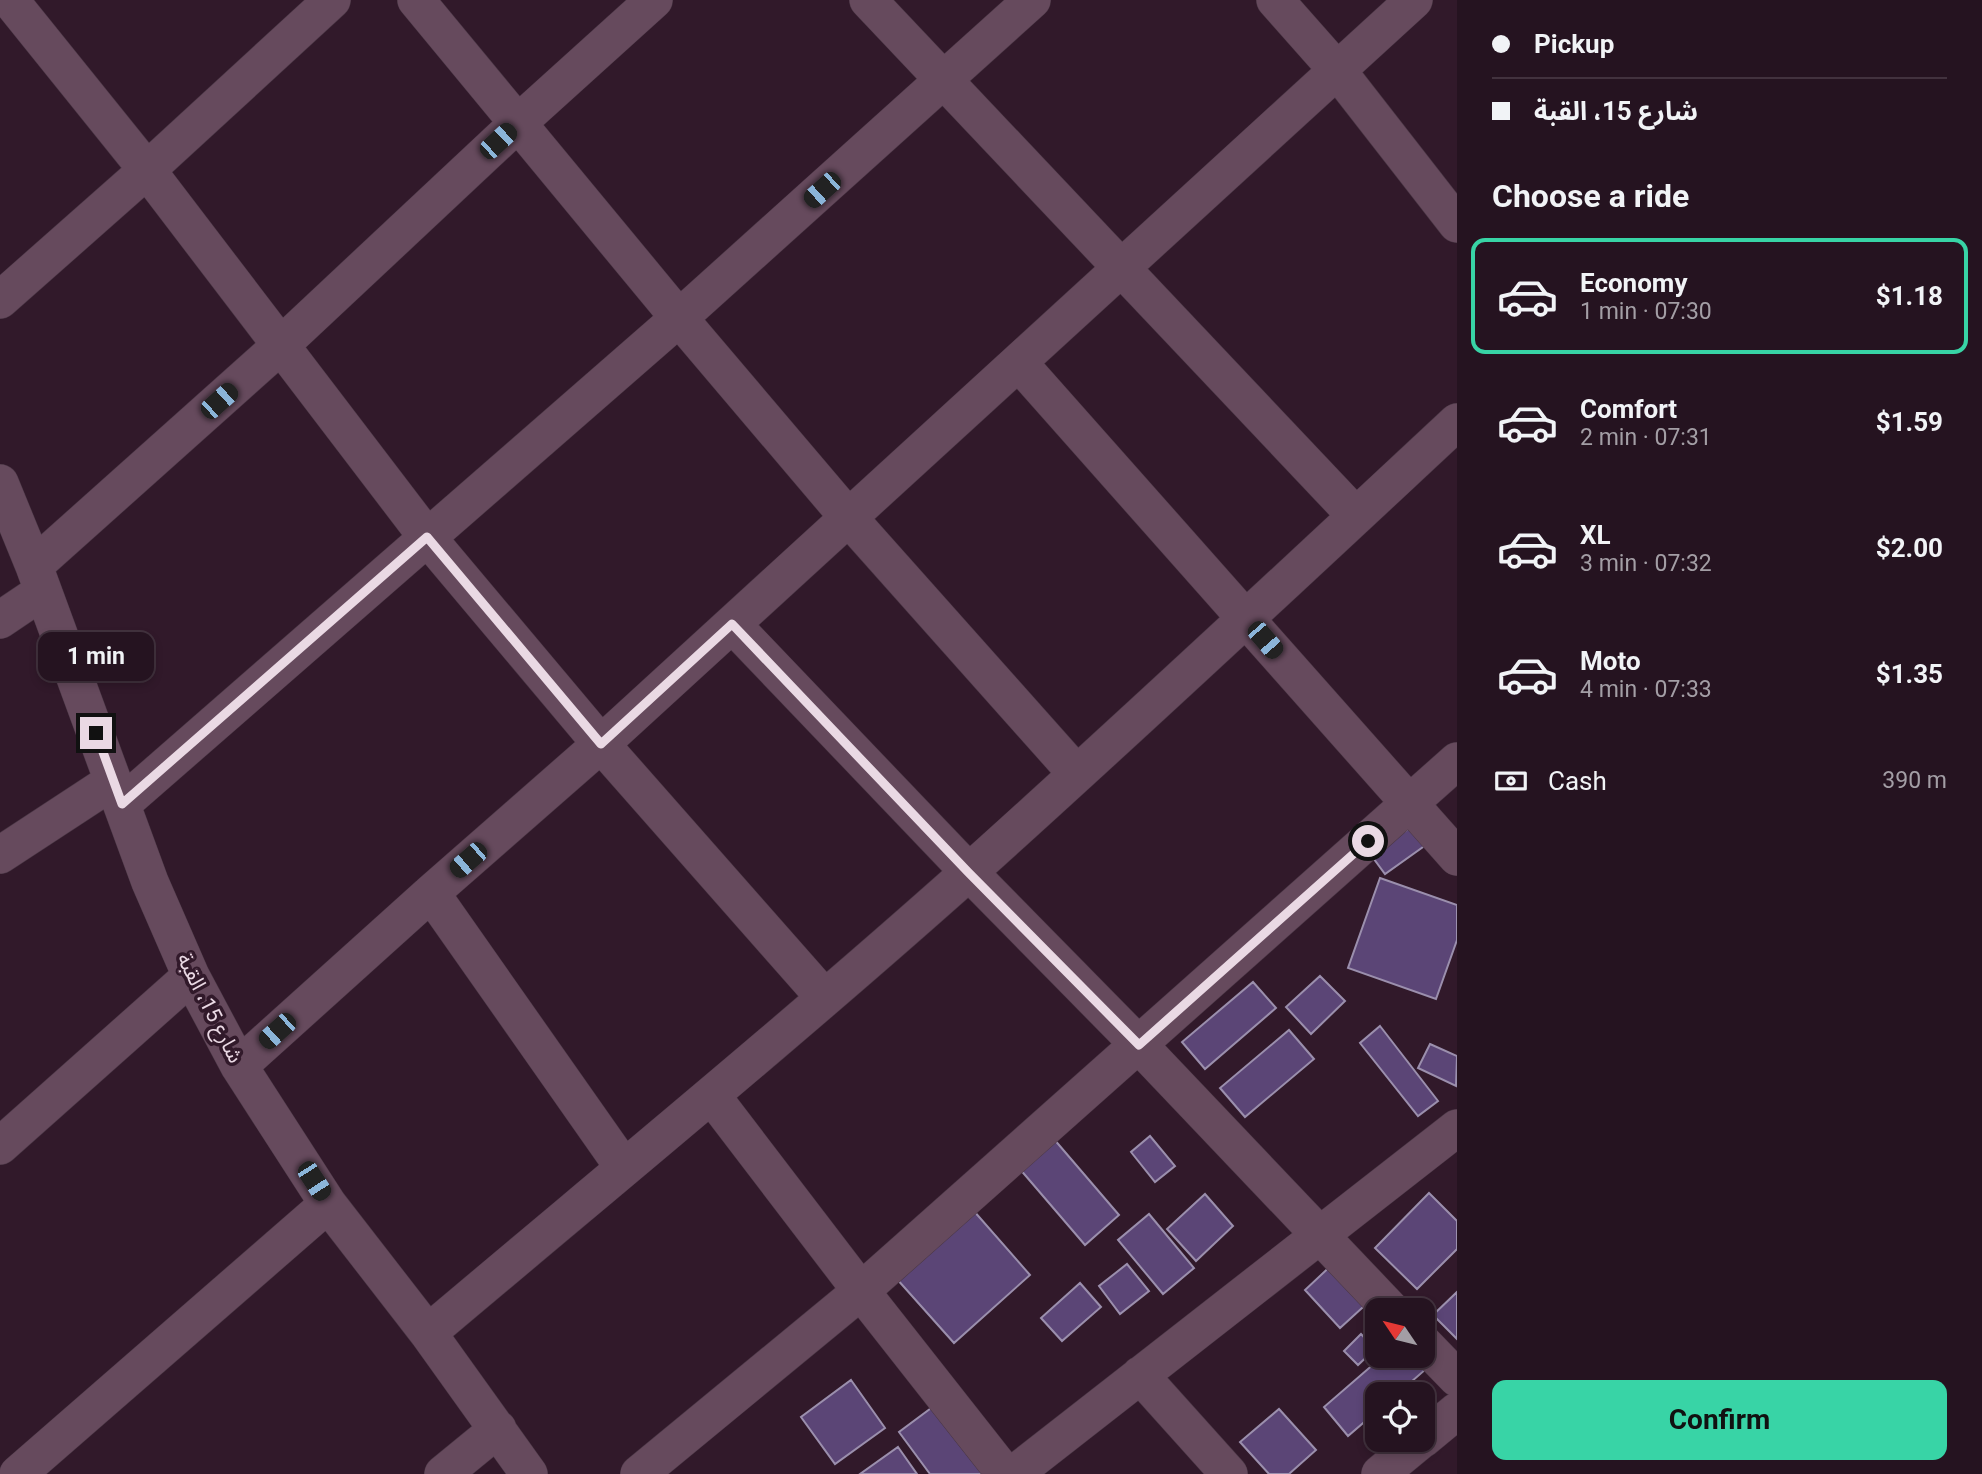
<!DOCTYPE html>
<html lang="en">
<head>
<meta charset="utf-8">
<style>
	body { margin:0; font-family:Roboto,"Noto Sans Arabic",sans-serif; background:#31202d; color:#f1f3f6; height:100vh; display:flex; flex-direction:column; font-size:26px; white-space:nowrap }
	* { box-sizing:border-box; margin:0 }
	p { font-size:23px; color:#a39ea5 }
	.icon { flex:none; width:38px; height:38px; fill:none; stroke:currentColor; stroke-width:2; stroke-linecap:round; stroke-linejoin:round }
	.map { position:relative; flex:1; overflow:hidden }
	.drawer { display:flex; flex-direction:column; background:#251320; width:525px }
	.drawer>* { flex:none }
	.top-card { display:grid; align-content:center; height:154px; padding:0 35px; background:#251320 }
	.needle { width:46px; rotate:305deg }
	.buttons { position:absolute; left:1365px; top:1298px; display:grid; gap:14px }
	.buttons a { display:grid; place-items:center; width:70px; height:70px; border-radius:14px; background:#251320; box-shadow:0 4px 10px #0003,0 0 0 2px #42323e; font-size:35px }
	.end { position:absolute; width:32px; height:32px; margin:-16px; border:9px solid #ead9e4; background:#111; box-shadow:0 0 0 4px #111 }
	.from { border-radius:50% }
	.bubble { position:absolute; height:49px; border-radius:14px; background:#251320; box-shadow:0 4px 10px #0003,0 0 0 2px #42323e; font-size:23px; font-weight:700; line-height:49px; text-align:center }
	.car { position:absolute; width:21px; height:42px; margin:-21px -10px; border-radius:9px; box-shadow:0 0 5px 2px #0007; background:linear-gradient(#222 24%,#8ab4d8 0 40%,#222 0 76%,#8ab4d8 0 86%,#222 0) }
	.top-card b { display:flex; align-items:center; gap:24px; height:66px; font-size:26px }
	.top-card b+b { border-top:2px solid #42323e }
	.top-card i { width:18px; height:18px; background:#f1f3f6 }
	ul { padding:0; list-style:none }
	li { display:flex; align-items:center; gap:21px; height:116px; margin:0 14px 10px; padding:0 21px; border:4px solid transparent; border-radius:14px }
	li div { flex:1 }
	li b { display:block; font-size:26px }
	li em { font-style:normal; font-weight:700 }
	li.selected { border-color:#38d4a6 }
	li>.icon { width:63px; height:63px; stroke-width:1.5 }
	h2 { padding:0 35px; font-size:32px; line-height:84px }
	.pay { display:flex; align-items:center; gap:18px; height:77px; padding:0 35px; font-size:26px }
	.pay p { margin-inline-start:auto }
	.action { display:flex; gap:14px; margin-top:auto; padding:14px 35px }
	.action a { flex:1; height:80px; border-radius:14px; background:#38d4a6; color:#111; font-size:28px; font-weight:700; line-height:80px; text-align:center }
	main { display:flex; flex:1; min-height:0 }
	.map>svg:first-child { display:block }
</style>
</head>
<body>
<main>
<div class="map">
<svg width="1457" height="1474" viewBox="0 0 1457 1474">
	<rect width="100%" height="100%" fill="#31192a"/>
	<!-- building -->
	<path fill="#5b4576" stroke="#9b8fad" stroke-width="2" d="M1417 823 1430 842 1385 874 1371 855Z
		M1380 878 1457 905V940L1436 999 1348 968Z
		M1320 976 1345 1001 1311 1034 1286 1007Z
		M1253 982 1276 1008 1205 1069 1182 1042Z
		M1380 1026 1438 1101 1418 1116 1360 1043Z
		M1289 1030 1314 1059 1245 1117 1220 1088Z
		M1430 1044 1457 1056 1456 1086 1418 1068Z
		M1150 1136 1175 1166 1155 1182 1131 1152Z
		M1053 1138 1119 1215 1085 1245 1019 1168Z
		M1429 1193 1457 1221V1249L1417 1289 1375 1248Z
		M1205 1194 1233 1226 1196 1261 1167 1229Z
		M973 1210 1030 1275 954 1343 896 1278Z
		M1149 1214 1194 1268 1163 1294 1118 1240Z
		M1337 1260 1373 1298 1340 1328 1305 1290Z
		M1127 1264 1149 1291 1120 1314 1099 1286Z
		M1080 1283 1101 1307 1062 1341 1041 1318Z
		M1457 1292V1339L1433 1315Z
		M1361 1334 1375 1349 1358 1365 1344 1351Z
		M1383 1356H1415L1426 1369 1396 1395H1377V1411L1348 1436 1324 1407Z
		M851 1380 885 1428 835 1464 801 1417Z
		M938 1403 982 1474H930L899 1432Z
		M1279 1409 1316 1450 1289 1474H1269L1240 1442Z
		M898 1447 917 1474H860Z"/>
	<g fill="none" stroke-linecap="round" stroke-linejoin="round">
		<defs>
			<path id="street" d="M10 0 147 170 427 537 601 744 824 997
				M416 0 679 318 848 517 1076 773
				M868 0 1356 516
				M1275 0 1337 70 1457 224
				M0 300 147 170 332 0
				M1019 363 1457 857
				M0 483 34 566 150 882 191 976 239 1066 328 1204 428 1333 529 1474
				M34 566 280 346 518 123 654 0
				M0 620 43 591
				M732 624 969 872 1139 1045 1392 1311
				M122 804 679 318 1032 0
				M0 855 113 781
				M431 893 624 1168
				M239 1066 431 893 601 744 1414 0
				M712 1096 861 1291 1005 1474
				M0 1146 191 976
				M428 1333C609 1180 792 1030 969 872 1134 724 1295 573 1457 422
				M1423 1343 1457 1378
				M1140 1375 1229 1474
				M1423 1439 1457 1411
				M18 1474 328 1204
				M443 1474 498 1429
				M639 1474 861 1291 1457 761
				M1014 1474 1457 1128
				M1380 1474 1421 1440"/>
		</defs>
		<!-- street casing -->
		<use href="#street" stroke="#4a3745" stroke-width="38"/>
		<!-- street -->
		<use href="#street" stroke="#664a5d" stroke-width="37"/>
	</g>
	<g fill="none" stroke-linecap="round" stroke-linejoin="round">
		<!-- route -->
		<path stroke="#ead9e4" stroke-width="9" d="M96 733 122 804 427 537 601 744 732 624 968 872 1139 1045 1368 841"/>
	</g>
	<g text-anchor="middle" stroke-width="7" stroke-linejoin="round" paint-order="stroke">
		<!-- street labels -->
		<g font-size="21" fill="#ead9e4" stroke="#31192a">
			<text transform="translate(210 1008) rotate(63)" y="7">شارع 15، القبة</text>
		</g>
	</g>
</svg>
<div class="buttons">
<a><svg class="needle" viewBox="-14 -14 28 28"><path d="M0-13l5 13h-10z" fill="#e53935"/><path d="M0 13l5-13h-10z" fill="#a39ea5"/></svg></a>
<a><svg class="icon" aria-label="locate" viewBox="0 0 24 24"><circle cx="12" cy="12" r="6"/><path d="M12 2v4M12 18v4M2 12h4M18 12h4"/></svg></a>
</div>
<i class="end from" style="left:1368px;top:841px"></i>
<i class="end" style="left:96px;top:733px"></i>
<div class="bubble" style="left:38px;top:632px;width:116px">1 min</div>
<i class="car" style="left:498px;top:141px;rotate:47deg"></i>
<i class="car" style="left:822px;top:190px;rotate:228deg"></i>
<i class="car" style="left:219px;top:401px;rotate:48deg"></i>
<i class="car" style="left:1265px;top:640px;rotate:139deg"></i>
<i class="car" style="left:468px;top:860px;rotate:229deg"></i>
<i class="car" style="left:277px;top:1031px;rotate:228deg"></i>
<i class="car" style="left:314px;top:1181px;rotate:147deg"></i>
</div>
<section class="drawer">
<div class="top-card">
<b><i class="from"></i>Pickup</b>
<b><i></i>شارع 15، القبة</b>
</div>
<h2>Choose a ride</h2>
<ul>
<li class="selected"><svg class="icon" aria-label="car" viewBox="0 0 24 24"><path d="M5 17H2v-5l4-1 3-4h7l3 4 3 1v5h-3M9 17h6M6 11h13"/><circle cx="7" cy="17" r="2"/><circle cx="17" cy="17" r="2"/></svg><div><b>Economy</b><p>1 min · 07:30</p></div><em>$1.18</em></li>
<li><svg class="icon" aria-label="car" viewBox="0 0 24 24"><path d="M5 17H2v-5l4-1 3-4h7l3 4 3 1v5h-3M9 17h6M6 11h13"/><circle cx="7" cy="17" r="2"/><circle cx="17" cy="17" r="2"/></svg><div><b>Comfort</b><p>2 min · 07:31</p></div><em>$1.59</em></li>
<li><svg class="icon" aria-label="car" viewBox="0 0 24 24"><path d="M5 17H2v-5l4-1 3-4h7l3 4 3 1v5h-3M9 17h6M6 11h13"/><circle cx="7" cy="17" r="2"/><circle cx="17" cy="17" r="2"/></svg><div><b>XL</b><p>3 min · 07:32</p></div><em>$2.00</em></li>
<li><svg class="icon" aria-label="car" viewBox="0 0 24 24"><path d="M5 17H2v-5l4-1 3-4h7l3 4 3 1v5h-3M9 17h6M6 11h13"/><circle cx="7" cy="17" r="2"/><circle cx="17" cy="17" r="2"/></svg><div><b>Moto</b><p>4 min · 07:33</p></div><em>$1.35</em></li>
</ul>
<div class="pay"><svg class="icon" aria-label="cash" viewBox="0 0 24 24"><path d="M3 7h18v10H3z"/><circle cx="12" cy="12" r="2"/></svg>Cash<p>390 m</p></div>
<div class="action"><a>Confirm</a></div>
</section>
</main>
</body>
</html>
